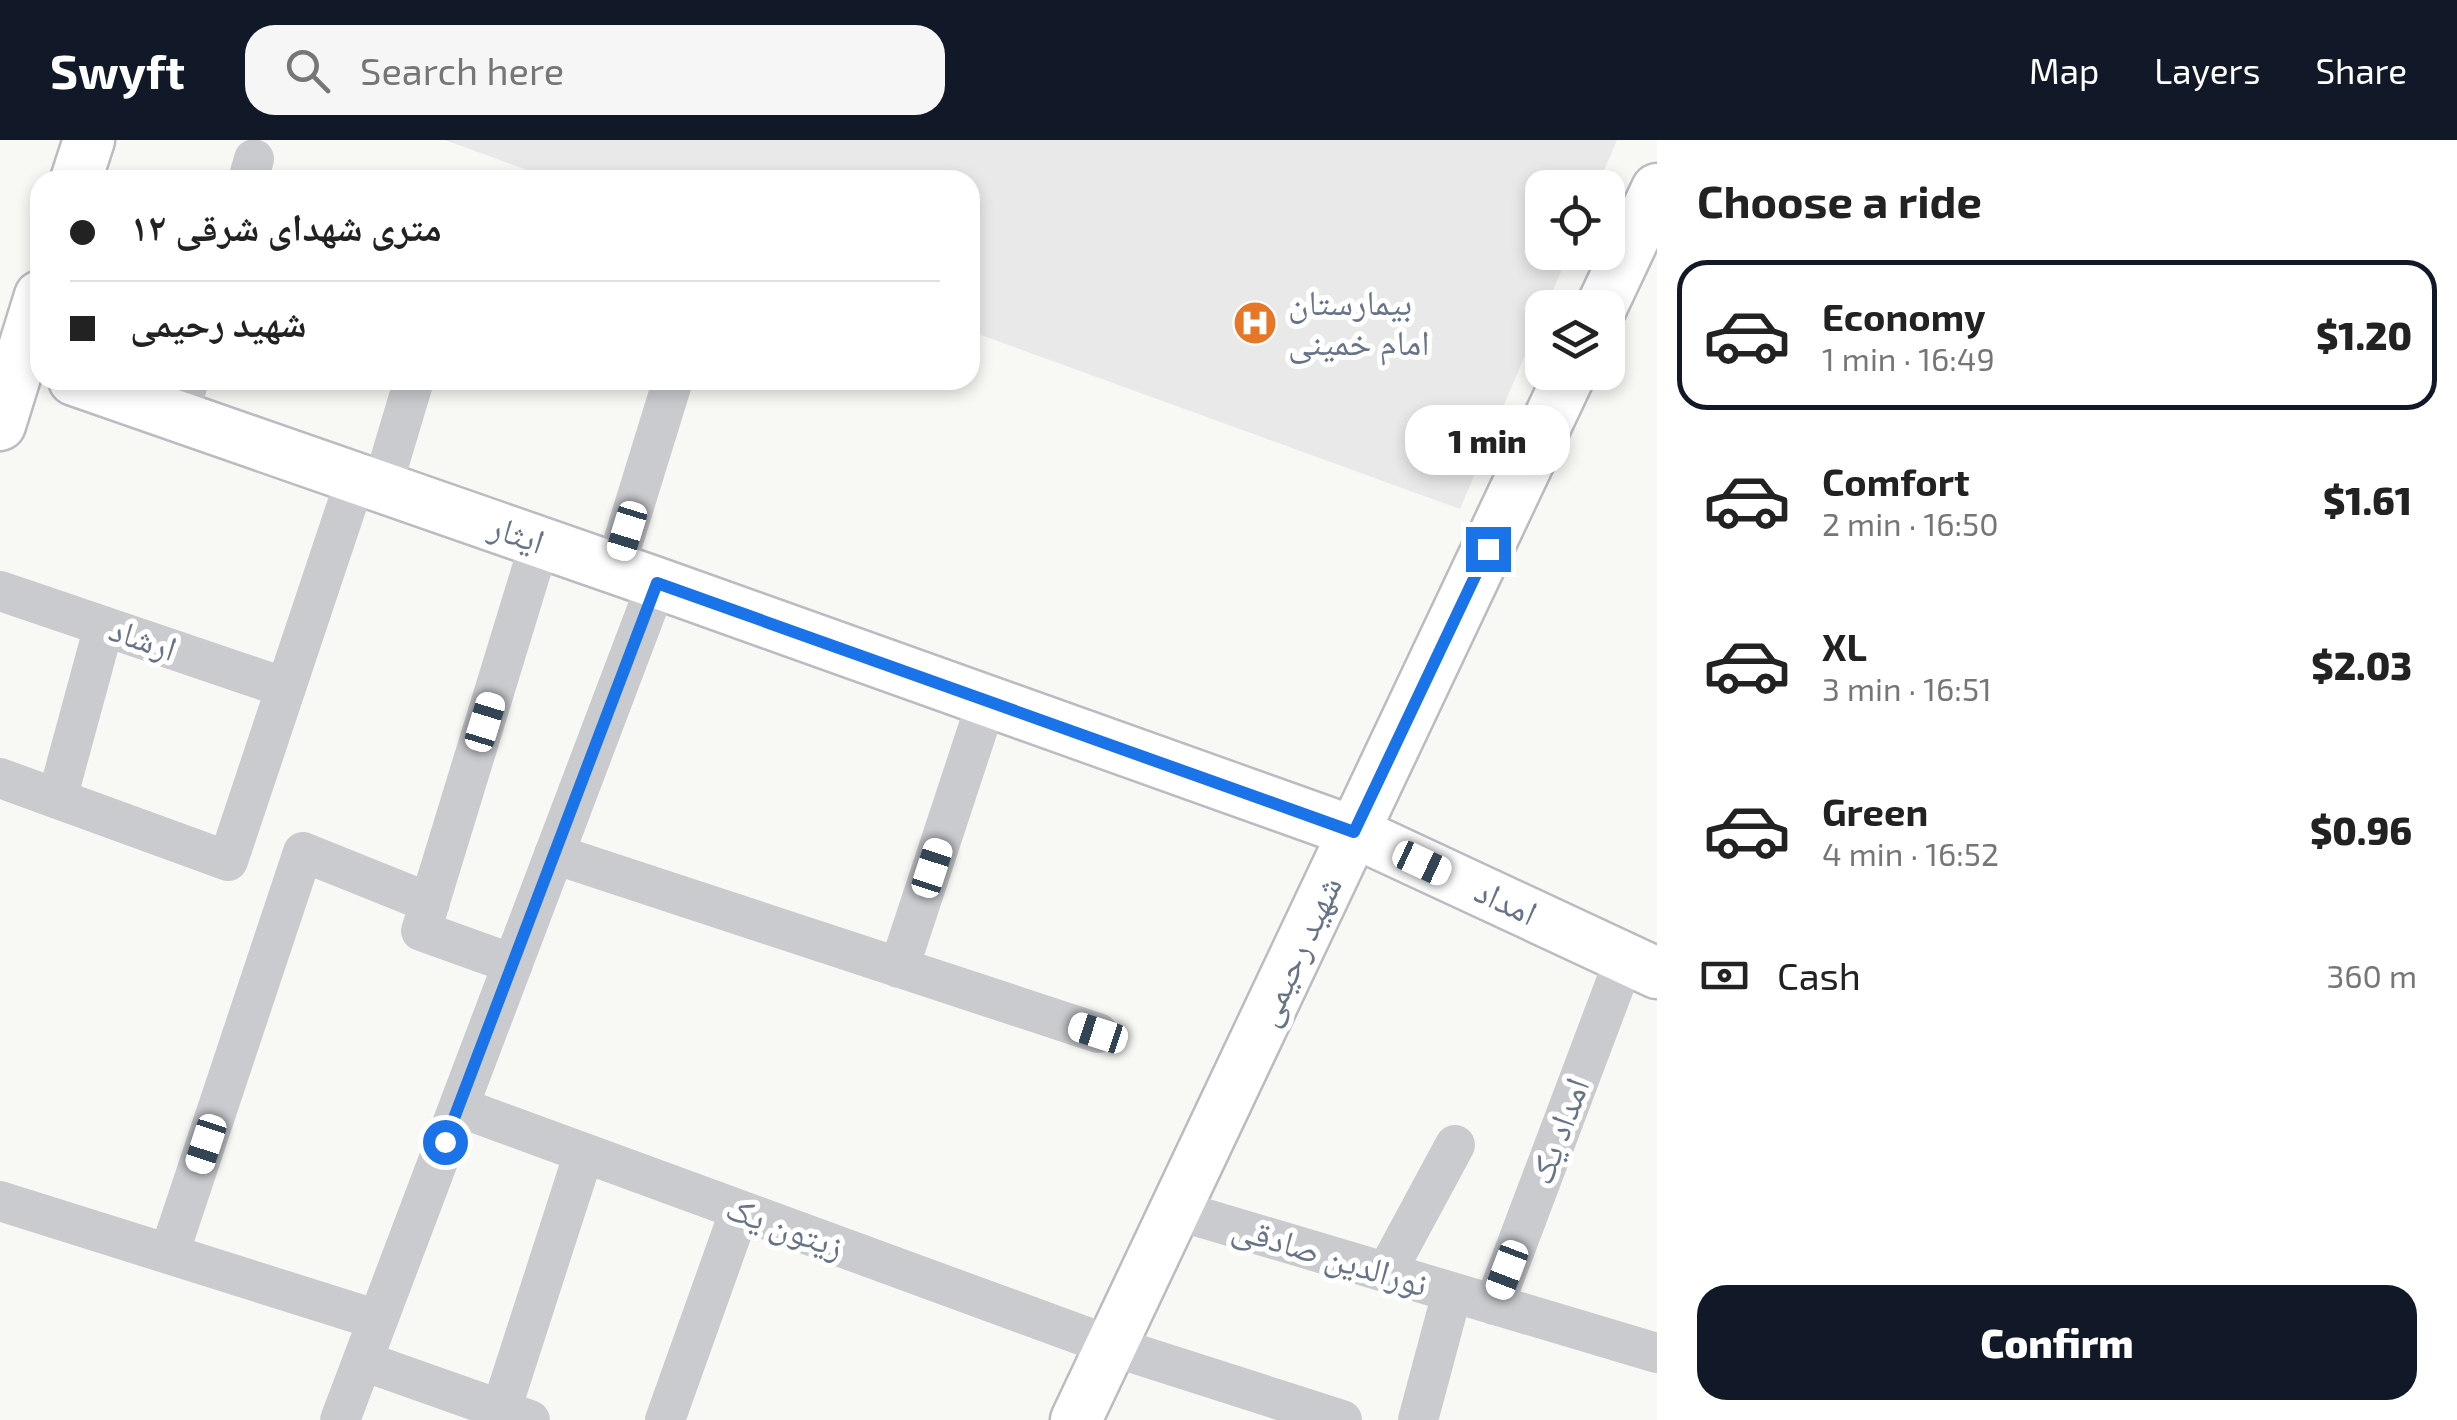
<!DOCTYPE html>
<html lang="en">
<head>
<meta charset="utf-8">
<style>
	body { margin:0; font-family:"Exo 2","Noto Naskh Arabic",sans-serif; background:#f6f6f6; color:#222; height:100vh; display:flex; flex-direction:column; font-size:38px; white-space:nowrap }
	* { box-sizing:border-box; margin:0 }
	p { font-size:32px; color:#767676 }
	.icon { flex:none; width:55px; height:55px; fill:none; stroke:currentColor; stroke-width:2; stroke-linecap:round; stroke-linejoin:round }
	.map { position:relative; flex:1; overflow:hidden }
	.panel { display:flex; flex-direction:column; background:#fff; width:800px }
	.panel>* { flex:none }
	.banner { position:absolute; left:30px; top:30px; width:950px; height:220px; border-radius:30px; box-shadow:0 5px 15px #0003; display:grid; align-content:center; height:220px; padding:0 40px; background:#fff }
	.fabs { position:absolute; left:1525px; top:30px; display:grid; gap:20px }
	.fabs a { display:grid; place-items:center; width:100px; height:100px; border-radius:20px; background:#fff; box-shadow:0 5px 15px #0003; font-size:50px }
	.end { position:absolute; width:45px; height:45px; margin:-22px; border:12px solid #1a73e8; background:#fff; box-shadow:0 0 0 5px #fff }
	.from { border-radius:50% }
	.bubble { position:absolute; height:70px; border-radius:30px; background:#fff; box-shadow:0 5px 15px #0003; font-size:32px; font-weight:800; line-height:70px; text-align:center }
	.car { position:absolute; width:30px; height:60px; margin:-30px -15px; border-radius:12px; box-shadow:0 0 8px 2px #0007; background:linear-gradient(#fff 24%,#345 0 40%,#fff 0 76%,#345 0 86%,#fff 0) }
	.banner b { display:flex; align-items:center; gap:35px; height:95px; font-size:38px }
	.banner b+b { border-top:2px solid #e0e0e0 }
	.banner i { width:25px; height:25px; background:#222 }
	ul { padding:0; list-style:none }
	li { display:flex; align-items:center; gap:30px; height:150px; margin:0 20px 15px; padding:0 20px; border:5px solid transparent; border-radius:30px }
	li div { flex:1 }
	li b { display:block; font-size:38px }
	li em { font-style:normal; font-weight:800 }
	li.on { border-color:#111827 }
	li>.icon { width:90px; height:90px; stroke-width:1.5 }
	h2 { padding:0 40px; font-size:45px; line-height:120px }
	.pay { display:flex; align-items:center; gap:25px; height:110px; padding:0 40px; font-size:38px }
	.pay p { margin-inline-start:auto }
	.action { display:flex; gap:20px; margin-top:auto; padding:20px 40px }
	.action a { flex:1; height:115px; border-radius:30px; background:#111827; color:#fff; font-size:40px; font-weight:800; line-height:115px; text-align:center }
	header { display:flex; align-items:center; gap:60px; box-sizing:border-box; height:140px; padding:0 50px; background:#111827; color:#fff }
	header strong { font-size:48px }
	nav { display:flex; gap:55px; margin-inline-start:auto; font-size:35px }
	.search { width:700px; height:90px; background:#f6f6f6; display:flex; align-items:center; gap:25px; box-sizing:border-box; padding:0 35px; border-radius:30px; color:#767676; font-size:38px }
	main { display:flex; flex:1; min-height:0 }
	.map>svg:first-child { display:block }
</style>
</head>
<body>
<header>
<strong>Swyft</strong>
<div class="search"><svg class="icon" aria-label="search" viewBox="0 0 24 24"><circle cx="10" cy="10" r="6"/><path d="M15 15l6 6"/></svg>Search here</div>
<nav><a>Map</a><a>Layers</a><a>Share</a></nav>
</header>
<main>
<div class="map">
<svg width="1657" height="1280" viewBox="0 0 1657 1280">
	<rect width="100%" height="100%" fill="#f8f8f5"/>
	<!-- built -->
	<path fill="#e9e9e9" d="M445 0H1617L1597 47 1542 48V112L1569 113 1546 167 1542 168V175L1460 369 970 191V40H555Z"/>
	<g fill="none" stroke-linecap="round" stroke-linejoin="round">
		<defs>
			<path id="major" d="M76 40 89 0
				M1601 168 1657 49
				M74 240 657 443 1354 692 1657 833
				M0 285 40 156
				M1076 1280 1571 232"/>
		</defs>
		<!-- major casing -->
		<use href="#major" stroke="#b9bcc1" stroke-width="55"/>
		<!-- minor -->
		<path stroke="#c9cbcf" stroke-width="40" d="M248 40 254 19
			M178 276 189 240
			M382 347 414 240
			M615 428 673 240
			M0 451 286 548
			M0 638 228 721 356 338
			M57 659 104 486
			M554 714 1098 893
			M513 824 421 791 540 402
			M899 828 987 561
			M459 967 1111 1206 1342 1280
			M0 1061 378 1180
			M1176 1070 1657 1213
			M169 1114 303 712 430 763
			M1386 1133 1455 1005
			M1494 1165 1625 818
			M363 1221 530 1280
			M501 1270 584 1013
			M340 1280 657 443
			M665 1280 740 1070
			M1418 1280 1452 1153"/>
		<!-- major -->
		<use href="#major" stroke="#fff" stroke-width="50"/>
	</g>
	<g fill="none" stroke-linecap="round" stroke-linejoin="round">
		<!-- route -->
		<path stroke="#1a73e8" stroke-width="12" d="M445 1002 657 443 1354 692 1488 409"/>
	</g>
	<!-- icons -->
	<defs>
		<symbol id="hospital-disc" viewBox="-11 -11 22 22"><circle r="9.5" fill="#e77627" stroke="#fff"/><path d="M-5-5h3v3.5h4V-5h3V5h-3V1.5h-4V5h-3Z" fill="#fff"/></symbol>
	</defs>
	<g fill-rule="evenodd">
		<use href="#hospital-disc" x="1230" y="158" width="50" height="50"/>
	</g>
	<g text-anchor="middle" stroke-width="10" stroke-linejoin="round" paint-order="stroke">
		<!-- poi labels -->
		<g font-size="35" fill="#677387" stroke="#fff" text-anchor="start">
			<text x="1288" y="175">بیمارستان<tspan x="1288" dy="40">امام خمینی</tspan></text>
		</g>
		<!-- street labels -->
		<g font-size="35" fill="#677387" stroke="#fff">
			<text transform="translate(517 394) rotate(19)" y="12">ایثار</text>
			<text transform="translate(143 499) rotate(19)" y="12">ارشاد</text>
			<text transform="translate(1506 762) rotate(25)" y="12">امداد</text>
			<text transform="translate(1298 811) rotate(-65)" y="12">شهید رحیمی</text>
			<text transform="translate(1559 991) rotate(-69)" y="12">امداد یک</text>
			<text transform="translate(785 1087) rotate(20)" y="12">زیتون یک</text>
			<text transform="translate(1330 1116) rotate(17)" y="12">نورالدین صادقی</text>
		</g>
	</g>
</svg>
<div class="fabs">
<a><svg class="icon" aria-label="locate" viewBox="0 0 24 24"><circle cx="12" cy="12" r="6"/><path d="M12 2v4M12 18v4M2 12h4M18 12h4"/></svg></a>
<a><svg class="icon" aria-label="layers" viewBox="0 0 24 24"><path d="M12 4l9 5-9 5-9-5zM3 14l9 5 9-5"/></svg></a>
</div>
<i class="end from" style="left:445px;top:1002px"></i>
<i class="end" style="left:1488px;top:409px"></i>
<div class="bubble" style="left:1405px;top:265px;width:165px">1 min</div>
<i class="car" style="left:627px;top:391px;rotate:197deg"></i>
<i class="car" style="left:485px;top:582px;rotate:17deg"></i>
<i class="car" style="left:1422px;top:723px;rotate:115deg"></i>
<i class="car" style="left:932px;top:728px;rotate:18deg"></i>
<i class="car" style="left:1098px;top:893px;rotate:288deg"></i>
<i class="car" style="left:206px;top:1004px;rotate:198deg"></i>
<i class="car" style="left:1507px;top:1130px;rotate:201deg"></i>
<div class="banner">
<b><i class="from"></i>۱۲ متری شهدای شرقی</b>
<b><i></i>شهید رحیمی</b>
</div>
</div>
<section class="panel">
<h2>Choose a ride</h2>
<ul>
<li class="on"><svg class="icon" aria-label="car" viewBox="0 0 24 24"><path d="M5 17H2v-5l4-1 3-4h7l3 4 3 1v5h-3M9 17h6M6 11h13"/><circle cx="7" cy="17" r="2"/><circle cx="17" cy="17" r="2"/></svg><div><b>Economy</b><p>1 min · 16:49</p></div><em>$1.20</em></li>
<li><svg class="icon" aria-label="car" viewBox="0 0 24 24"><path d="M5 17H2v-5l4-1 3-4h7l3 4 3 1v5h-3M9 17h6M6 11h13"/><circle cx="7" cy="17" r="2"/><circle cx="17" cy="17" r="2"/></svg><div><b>Comfort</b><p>2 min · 16:50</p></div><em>$1.61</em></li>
<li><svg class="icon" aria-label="car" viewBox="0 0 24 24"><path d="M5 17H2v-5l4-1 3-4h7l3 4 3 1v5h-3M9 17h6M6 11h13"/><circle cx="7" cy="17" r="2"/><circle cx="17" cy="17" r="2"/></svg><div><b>XL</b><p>3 min · 16:51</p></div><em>$2.03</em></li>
<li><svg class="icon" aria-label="car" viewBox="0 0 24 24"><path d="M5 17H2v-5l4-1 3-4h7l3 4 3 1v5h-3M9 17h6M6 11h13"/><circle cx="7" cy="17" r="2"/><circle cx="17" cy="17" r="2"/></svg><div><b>Green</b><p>4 min · 16:52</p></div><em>$0.96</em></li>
</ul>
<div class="pay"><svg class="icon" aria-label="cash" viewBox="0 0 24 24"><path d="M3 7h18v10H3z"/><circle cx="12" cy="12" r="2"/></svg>Cash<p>360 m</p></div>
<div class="action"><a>Confirm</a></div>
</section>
</main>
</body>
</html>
